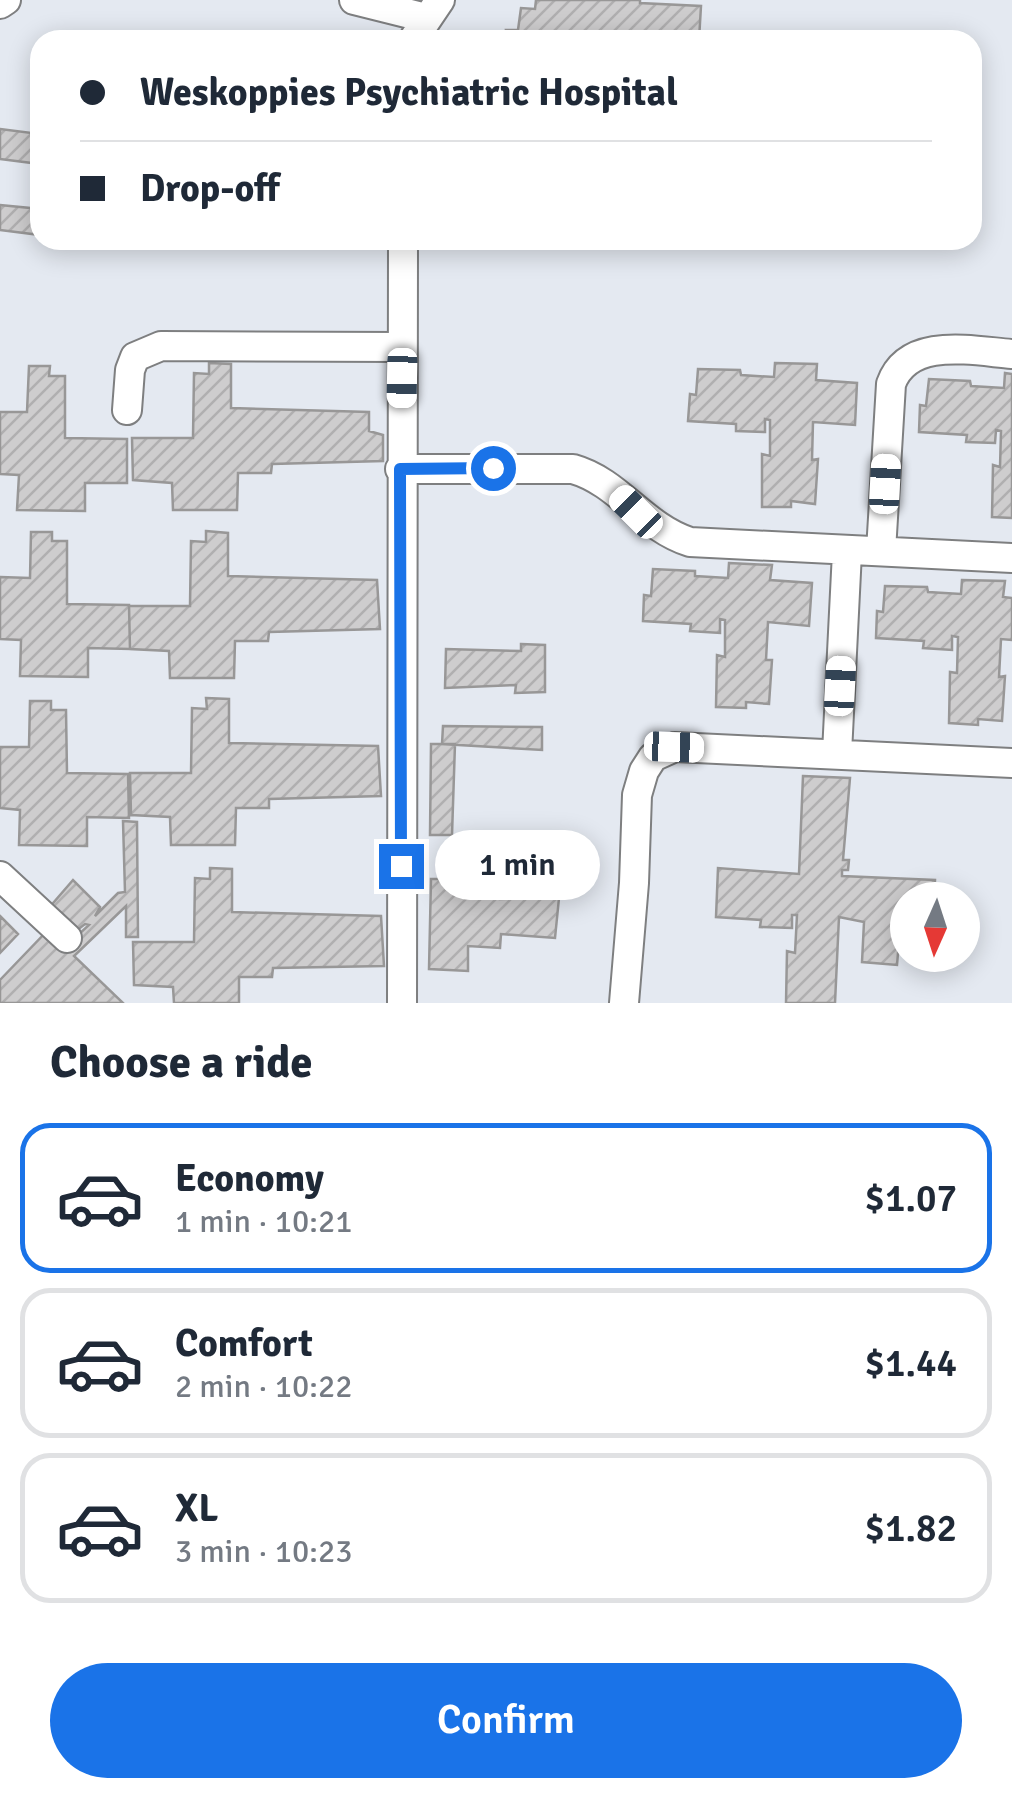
<!DOCTYPE html>
<html lang="en">
<head>
<meta charset="utf-8">
<style>
	body { margin:0; font-family:Signika,sans-serif; background:#f6f6f7; color:#1f2937; height:100vh; display:flex; flex-direction:column; font-size:38px; white-space:nowrap }
	* { box-sizing:border-box; margin:0 }
	p { font-size:32px; color:#747a83 }
	.icon { flex:none; width:55px; height:55px; fill:none; stroke:currentColor; stroke-width:2; stroke-linecap:round; stroke-linejoin:round }
	.map { position:relative; height:1003px; overflow:hidden }
	.drawer { display:flex; flex-direction:column; background:#fff; flex:1 }
	.drawer>* { flex:none }
	.hud { position:absolute; left:30px; top:30px; width:952px; height:220px; border-radius:30px; box-shadow:0 5px 25px #0003; display:grid; align-content:center; height:220px; padding:0 50px; background:#fff }
	.needle { width:65px; rotate:183deg }
	.tools { position:absolute; left:890px; top:882px; display:grid; gap:20px }
	.tools a { display:grid; place-items:center; width:90px; height:90px; border-radius:50%; background:#fff; box-shadow:0 5px 25px #0003; font-size:50px }
	.end { position:absolute; width:45px; height:45px; margin:-22px; border:12px solid #1a73e8; background:#fff; box-shadow:0 0 0 5px #fff }
	.from { border-radius:50% }
	.bubble { position:absolute; height:70px; border-radius:35px; background:#fff; box-shadow:0 5px 25px #0003; font-size:32px; font-weight:600; line-height:70px; text-align:center }
	.car { position:absolute; width:30px; height:60px; margin:-30px -15px; border-radius:12px; box-shadow:0 0 8px 2px #0007; background:linear-gradient(#fff 24%,#345 0 40%,#fff 0 76%,#345 0 86%,#fff 0) }
	.hud b { display:flex; align-items:center; gap:35px; height:95px; font-size:38px }
	.hud b+b { border-top:2px solid #e0e1e3 }
	.hud i { width:25px; height:25px; background:#1f2937 }
	ul { padding:0; list-style:none }
	li { display:flex; align-items:center; gap:30px; height:150px; margin:0 20px 15px; padding:0 30px; border:5px solid #e0e1e3; border-radius:30px }
	li div { flex:1 }
	li b { display:block; font-size:38px }
	li em { font-style:normal; font-weight:600 }
	li.current { border-color:#1a73e8 }
	li>.icon { width:90px; height:90px; stroke-width:1.5 }
	h2 { padding:0 50px; font-size:45px; line-height:120px }
	.button { display:flex; gap:20px; margin-top:auto; padding:20px 50px }
	.button a { flex:1; height:115px; border-radius:60px; background:#1a73e8; color:#fff; font-size:40px; font-weight:600; line-height:115px; text-align:center }
	.map>svg:first-child { display:block }
</style>
</head>
<body>
<div class="map">
<svg width="1012" height="1003" viewBox="0 0 1012 1003">
	<defs>
		<pattern id="building-hatch" width="6" height="6" patternUnits="userSpaceOnUse" patternTransform="scale(2.5)"><rect width="6" height="6" fill="#cecdce"/><path d="M-1 1l2-2M0 6l6-6M5 7l2-2" fill="none" stroke="#b0afb0"/></pattern>
	</defs>
	<rect width="100%" height="100%" fill="#f2f3f4"/>
	<!-- built -->
	<path fill="#e4e9f1" fill-rule="evenodd" d="M0 0H1012V1003H0ZM40 40H972V240H40ZM908 900H962V955H908Z"/>
	<!-- building -->
	<path fill="url(#building-hatch)" stroke="#989797" stroke-width="2.5" d="M536 0H640V3L701 6 699 40H460V32L507 36 506 30H518L521 8 535 9Z
		M0 129 40 134V164L0 159Z
		M0 205 40 209V235L0 230Z
		M209 363 231 364V408L369 412V431L383 435V461L272 464 271 473H238L237 510H173L172 483 133 480 132 438H193L194 373 209 374Z
		M775 363 817 364 816 380 857 383 855 425 813 422 812 460 818 459 815 504 791 501V507H762V454L770 456V420L765 419V432L736 431V424L688 421 690 394 696 395 698 369 740 370 741 375 774 377Z
		M29 366H50L49 376H65V438L127 439V483H85V511L17 510 19 475 0 474V412H27Z
		M1005 373 1012 374V518L992 517 993 465 1000 467 1001 431 996 430 995 443 966 442 967 435 919 432 920 405 926 406 929 379 970 381 971 386 1004 388Z
		M206 531 228 533V576L377 580 380 629 269 632 268 641H235L234 678H170L169 651 130 649 129 606H190L191 541 206 542Z
		M31 532H52V541H67V604L129 605 130 649 88 648V677L20 676 21 640 0 639V577L30 578Z
		M729 563 772 565 770 580 812 583 809 626 768 622 766 660H772L769 704 746 702V708L716 707 717 655 725 657V620L720 619V633L690 631 691 624 643 621 644 595 651 596 653 569 695 571V576L728 578Z
		M962 580 1005 581 1003 597 1012 598V640L1001 639 999 677 1005 676 1002 721 978 719V725L949 723 950 672 957 673 958 637 952 636V650L923 648 924 641 876 638 877 611 883 612 885 586 927 587 928 592 961 594Z
		M521 644 545 645V692L515 693 516 685 445 688 446 649 521 651Z
		M206 698 229 699V743L378 746 381 796 269 799V808H236L235 845H171L170 817 131 815 130 773H191L192 708 207 709Z
		M30 701H51V710H66L67 773 128 774 129 818 87 817V846L19 845 20 810 0 808V747H29Z
		M443 726 542 727V750L442 744Z
		M431 744H455L452 835H430Z
		M803 776 850 778 843 860H849L848 870H842V876L935 880 934 900H908V918H901L897 965 862 962 864 922 839 917 835 1003H786L787 951 795 953 797 915H792V928L760 927 761 920 716 917 718 868 799 874Z
		M123 821 137 822 138 937H126V906L74 956 123 1003H0V980L48 930 65 947 89 925 85 924 72 934 48 909 73 880 100 907 95 916 118 893 125 892Z
		M210 868 232 869V912L381 916 384 966 273 968 272 977H239V1003H174L173 987 134 985 133 942H194L195 878 210 879Z
		M431 879H499L500 899 559 898 555 938 501 934 500 948 468 946V971L429 969Z
		M0 916 18 934 0 953Z"/>
	<g fill="none" stroke-linecap="round" stroke-linejoin="round">
		<defs>
			<path id="minor" d="M354 0 426 18
				M0 4 6 0
				M413 40 440 0
				M127 410 130 370 135 357 161 346 402 347
				M400 469H573C619 482 643 527 690 542L1012 558
				M881 551 891 384C908 336 973 351 1012 354
				M837 753 847 552
				M0 876 67 938
				M402 1003 403 240
				M624 1003 634 883 637 795 644 771 653 757 675 747 1012 763"/>
		</defs>
		<!-- minor casing -->
		<use href="#minor" stroke="#7e7f80" stroke-width="32"/>
		<!-- minor -->
		<use href="#minor" stroke="#fff" stroke-width="28"/>
	</g>
	<g fill="none" stroke-linecap="round" stroke-linejoin="round">
		<!-- route -->
		<path stroke="#1a73e8" stroke-width="12" d="M401 866 400 469 493 468"/>
	</g>
</svg>
<div class="tools">
<a><svg class="needle" viewBox="-14 -14 28 28"><path d="M0-13l5 13h-10z" fill="#e53935"/><path d="M0 13l5-13h-10z" fill="#747a83"/></svg></a>
</div>
<i class="end from" style="left:493px;top:468px"></i>
<i class="end" style="left:401px;top:866px"></i>
<div class="bubble" style="left:435px;top:830px;width:165px">1 min</div>
<i class="car" style="left:402px;top:378px;rotate:181deg"></i>
<i class="car" style="left:885px;top:484px;rotate:3deg"></i>
<i class="car" style="left:636px;top:512px;rotate:315deg"></i>
<i class="car" style="left:840px;top:686px;rotate:3deg"></i>
<i class="car" style="left:674px;top:747px;rotate:92deg"></i>
<div class="hud">
<b><i class="from"></i>Weskoppies Psychiatric Hospital</b>
<b><i></i>Drop-off</b>
</div>
</div>
<section class="drawer">
<h2>Choose a ride</h2>
<ul>
<li class="current"><svg class="icon" aria-label="car" viewBox="0 0 24 24"><path d="M5 17H2v-5l4-1 3-4h7l3 4 3 1v5h-3M9 17h6M6 11h13"/><circle cx="7" cy="17" r="2"/><circle cx="17" cy="17" r="2"/></svg><div><b>Economy</b><p>1 min · 10:21</p></div><em>$1.07</em></li>
<li><svg class="icon" aria-label="car" viewBox="0 0 24 24"><path d="M5 17H2v-5l4-1 3-4h7l3 4 3 1v5h-3M9 17h6M6 11h13"/><circle cx="7" cy="17" r="2"/><circle cx="17" cy="17" r="2"/></svg><div><b>Comfort</b><p>2 min · 10:22</p></div><em>$1.44</em></li>
<li><svg class="icon" aria-label="car" viewBox="0 0 24 24"><path d="M5 17H2v-5l4-1 3-4h7l3 4 3 1v5h-3M9 17h6M6 11h13"/><circle cx="7" cy="17" r="2"/><circle cx="17" cy="17" r="2"/></svg><div><b>XL</b><p>3 min · 10:23</p></div><em>$1.82</em></li>
</ul>
<div class="button"><a>Confirm</a></div>
</section>
</body>
</html>
